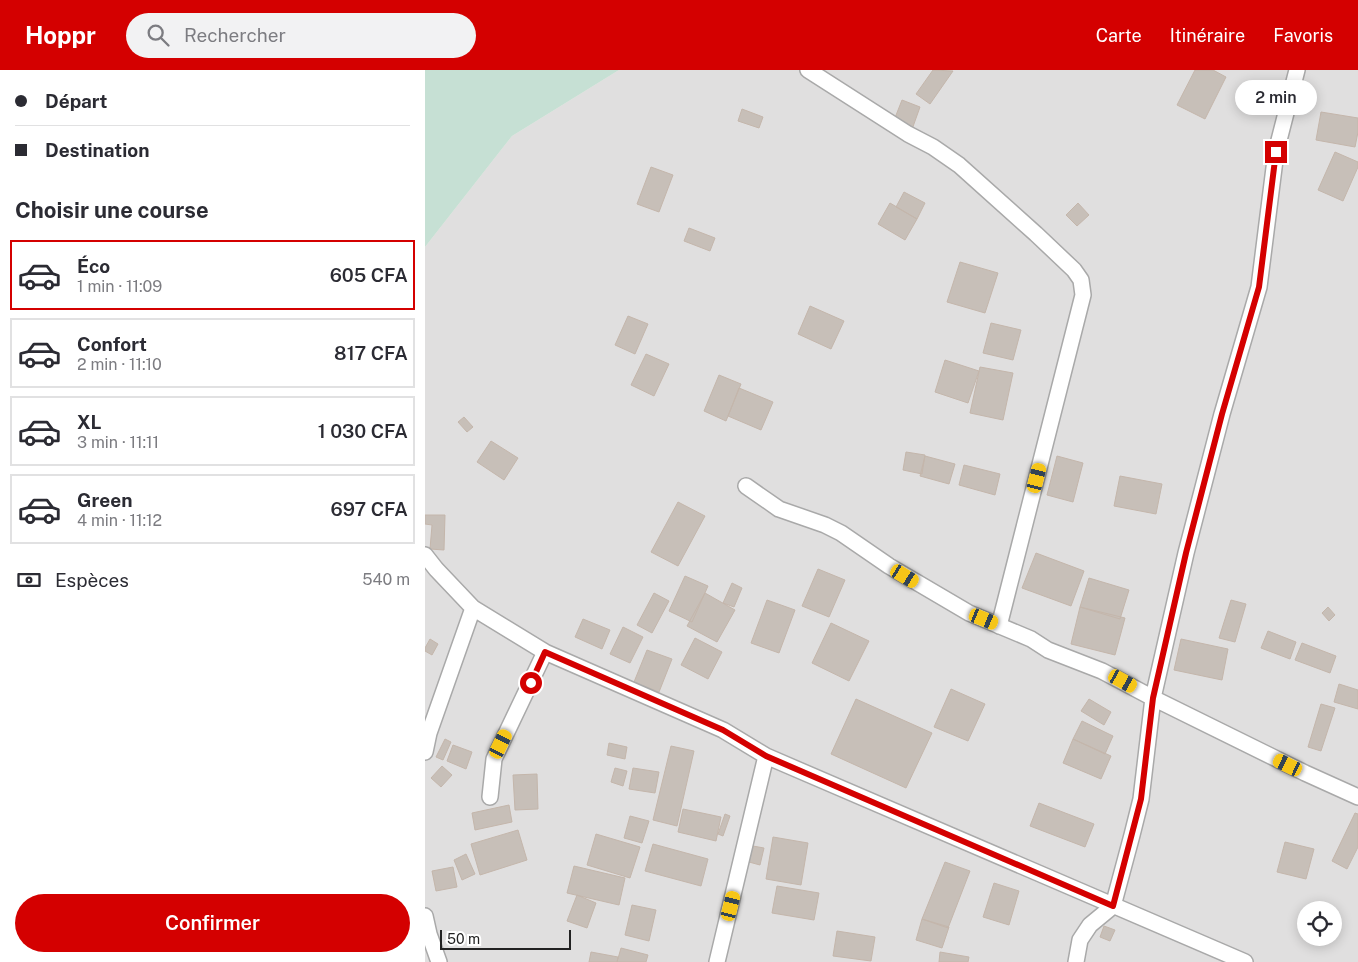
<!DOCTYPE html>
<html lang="fr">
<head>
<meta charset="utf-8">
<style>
	body { margin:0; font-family:"Public Sans",sans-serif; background:#f2f2f3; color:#2b2b33; height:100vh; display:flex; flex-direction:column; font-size:19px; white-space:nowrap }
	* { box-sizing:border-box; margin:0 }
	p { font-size:16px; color:#7c7c81 }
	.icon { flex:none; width:28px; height:28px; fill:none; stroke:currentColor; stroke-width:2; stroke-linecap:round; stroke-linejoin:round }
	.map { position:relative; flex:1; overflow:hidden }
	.drawer { display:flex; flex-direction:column; background:#fff; width:425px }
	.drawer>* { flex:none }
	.hud { display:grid; align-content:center; height:110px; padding:0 15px; background:#fff }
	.tools { position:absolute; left:872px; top:831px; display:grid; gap:10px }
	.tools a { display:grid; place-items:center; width:45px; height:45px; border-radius:50%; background:#fff; box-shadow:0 2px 12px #0003; font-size:25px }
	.scale { position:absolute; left:15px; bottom:12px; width:131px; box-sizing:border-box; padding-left:5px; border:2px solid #222; border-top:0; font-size:14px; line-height:18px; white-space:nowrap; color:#222; -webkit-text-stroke:4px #fff; paint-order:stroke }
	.end { position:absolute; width:22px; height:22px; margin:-11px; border:6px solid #d40000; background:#fff; box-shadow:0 0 0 2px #fff }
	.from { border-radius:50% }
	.bubble { position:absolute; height:35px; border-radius:18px; background:#fff; box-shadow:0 2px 12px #0003; font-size:16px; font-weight:600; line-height:35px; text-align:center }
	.car { position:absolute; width:15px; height:30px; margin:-15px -8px; border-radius:6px; box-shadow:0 0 4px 1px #0007; background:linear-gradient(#f5c518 24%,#345 0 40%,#f5c518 0 76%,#345 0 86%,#f5c518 0) }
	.hud b { display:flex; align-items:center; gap:18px; height:48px; font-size:19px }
	.hud b+b { border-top:1px solid #e1e1e2 }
	.hud i { width:12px; height:12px; background:#2b2b33 }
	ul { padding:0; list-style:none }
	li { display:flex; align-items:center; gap:15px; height:70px; margin:0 10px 8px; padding:0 5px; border:2px solid #e1e1e2; border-radius:0px }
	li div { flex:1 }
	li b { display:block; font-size:19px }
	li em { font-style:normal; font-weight:600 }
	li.active { border-color:#d40000 }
	li>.icon { width:45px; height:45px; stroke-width:1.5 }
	h2 { padding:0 15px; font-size:22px; line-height:60px }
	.pay { display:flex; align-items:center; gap:12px; height:55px; padding:0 15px; font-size:19px }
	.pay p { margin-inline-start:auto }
	.button { display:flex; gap:10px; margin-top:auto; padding:10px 15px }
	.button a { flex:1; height:58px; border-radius:30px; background:#d40000; color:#fff; font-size:20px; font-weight:600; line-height:58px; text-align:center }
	header { display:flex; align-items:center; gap:30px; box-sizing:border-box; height:70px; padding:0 25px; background:#d40000; color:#fff }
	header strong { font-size:24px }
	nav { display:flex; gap:28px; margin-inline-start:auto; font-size:18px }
	.search { width:350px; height:45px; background:#f2f2f3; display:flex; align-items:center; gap:12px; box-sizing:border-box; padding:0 18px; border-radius:28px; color:#7c7c81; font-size:19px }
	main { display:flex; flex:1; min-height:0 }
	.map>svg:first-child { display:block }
</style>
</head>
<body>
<header>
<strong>Hoppr</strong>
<div class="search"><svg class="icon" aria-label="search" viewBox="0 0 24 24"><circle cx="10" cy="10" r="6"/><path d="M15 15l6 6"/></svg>Rechercher</div>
<nav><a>Carte</a><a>Itinéraire</a><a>Favoris</a></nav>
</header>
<main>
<section class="drawer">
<div class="hud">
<b><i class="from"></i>Départ</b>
<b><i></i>Destination</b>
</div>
<h2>Choisir une course</h2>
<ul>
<li class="active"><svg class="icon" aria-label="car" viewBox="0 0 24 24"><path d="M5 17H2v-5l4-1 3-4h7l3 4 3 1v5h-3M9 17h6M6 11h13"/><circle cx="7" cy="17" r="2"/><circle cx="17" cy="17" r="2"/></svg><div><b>Éco</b><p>1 min · 11:09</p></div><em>605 CFA</em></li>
<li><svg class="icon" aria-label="car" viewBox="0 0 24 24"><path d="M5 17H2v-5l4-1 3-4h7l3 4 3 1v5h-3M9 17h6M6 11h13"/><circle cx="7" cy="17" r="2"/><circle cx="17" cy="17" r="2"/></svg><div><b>Confort</b><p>2 min · 11:10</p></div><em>817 CFA</em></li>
<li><svg class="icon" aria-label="car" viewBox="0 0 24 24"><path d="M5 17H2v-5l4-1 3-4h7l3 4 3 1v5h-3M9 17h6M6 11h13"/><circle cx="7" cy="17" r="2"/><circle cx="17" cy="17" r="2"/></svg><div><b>XL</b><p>3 min · 11:11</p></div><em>1 030 CFA</em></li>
<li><svg class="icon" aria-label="car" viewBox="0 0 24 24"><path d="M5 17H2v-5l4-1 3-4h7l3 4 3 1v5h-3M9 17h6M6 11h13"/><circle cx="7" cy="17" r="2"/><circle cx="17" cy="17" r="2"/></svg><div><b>Green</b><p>4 min · 11:12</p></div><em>697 CFA</em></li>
</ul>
<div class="pay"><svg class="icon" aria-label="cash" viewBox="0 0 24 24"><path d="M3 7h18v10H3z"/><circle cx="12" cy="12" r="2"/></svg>Espèces<p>540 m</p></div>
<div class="button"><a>Confirmer</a></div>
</section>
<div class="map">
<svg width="933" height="892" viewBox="0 0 933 892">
	<rect width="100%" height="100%" fill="#f2efe9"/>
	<!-- residential -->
	<path fill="#e0dfdf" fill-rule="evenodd" d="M194 0H933V892H0V177L87 66ZM881 840H909V868H881Z"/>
	<!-- wetland -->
	<path fill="#c6e0d4" d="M0 0H194L87 66 0 177Z"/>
	<!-- building -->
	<path fill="#c7bfb8" stroke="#c4b6ab" d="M508 0 528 1 505 34 491 24Z
		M770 0H788L801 7 780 49 752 35Z
		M477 30 495 37 485 65 466 58Z
		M317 39 338 47 334 58 313 51Z
		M896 42 933 48V62L930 77 891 70Z
		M910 82 933 92V97L918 131 893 120Z
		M226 97 248 105 234 142 212 134Z
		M479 122 500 133 492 149 471 137Z
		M465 133 492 149 480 170 453 154Z
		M653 133 664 145 652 156 641 145Z
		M264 158 290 168 285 181 259 171Z
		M535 192 573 203 560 243 522 232Z
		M385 236 419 251 406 279 373 264Z
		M203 246 223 254 210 284 190 275Z
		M566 253 596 260 588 290 558 283Z
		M221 284 244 294 229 326 206 315Z
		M520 290 554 301 543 333 510 322Z
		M555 297 588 303 578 350 545 343Z
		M294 305 316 314 301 351 279 341Z
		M314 318 348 332 336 360 303 346Z
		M39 347 48 357 42 362 33 352Z
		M66 371 93 388 79 410 52 392Z
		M481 382 500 385 497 404 478 400Z
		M500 386 530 394 524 414 495 406Z
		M632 386 658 393 648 432 622 425Z
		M539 395 575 404 570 425 534 415Z
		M695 406 737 414 731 444 689 436Z
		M253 432 280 446 253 496 226 482Z
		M0 445H20L19 480 5 479 7 455 0 454Z
		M611 483 659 501 646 536 597 518Z
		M393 499 420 510 404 547 377 536Z
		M260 506 283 516 267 552 244 541Z
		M664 508 704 520 695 549 655 537Z
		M307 513 317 518 309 537 298 533Z
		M229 523 244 531 227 563 212 555Z
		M280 523 310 540 292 572 262 556Z
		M342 530 370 540 354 583 326 573Z
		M806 530 821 534 810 572 794 568Z
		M655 537 700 548 690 585 646 574Z
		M903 537 910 545 904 551 897 543Z
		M158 549 185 560 177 579 150 567Z
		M406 553 444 571 424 611 387 593Z
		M198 557 218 567 205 593 185 584Z
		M843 561 871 572 865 589 836 578Z
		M270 568 297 582 283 609 256 595Z
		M5 569 13 574 7 585 0 581V578Z
		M756 569 803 579 797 610 749 600Z
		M877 573 911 586 905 603 870 590Z
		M222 580 247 589 234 622 209 612Z
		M914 614 933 620V639L909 632Z
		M526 619 560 634 543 671 509 657Z
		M431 629 507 663 481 718 406 684Z
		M664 629 686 642 679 655 656 641Z
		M896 634 910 638 896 681 883 677Z
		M657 651 688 666 680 684 648 669Z
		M20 669 26 672 18 690 11 687Z
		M648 669 686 686 676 709 638 693Z
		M184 673 202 677 200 689 182 685Z
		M28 675 47 682 41 699 22 691Z
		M246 676 269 681 252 756 228 750Z
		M17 696 27 705 16 717 6 708Z
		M190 698 202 701 198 716 186 712Z
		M208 698 234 702 230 723 204 719Z
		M112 704 113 739 90 740 88 705Z
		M614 733 669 754 660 777 605 756Z
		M84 735 87 752 50 760 47 743Z
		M258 739 296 747 291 771 253 762Z
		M930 743 933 744V777L922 799 907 791Z
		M300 744 305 746 298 766 293 764Z
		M205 746 224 751 217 773 199 768Z
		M93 760 102 790 55 805 46 774Z
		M171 764 215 777 205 808 162 795Z
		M348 767 383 773 376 815 341 809Z
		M860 772 889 779 881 809 852 802Z
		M228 774 283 789 276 816 220 801Z
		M328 776 339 778 335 795 324 792Z
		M41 784 50 804 37 810 29 790Z
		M520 792 545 801 523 858 497 849Z
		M149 796 200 808 194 835 142 823Z
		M28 797 32 817 11 821 7 801Z
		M569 813 594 821 584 855 558 847Z
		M352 816 394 823 389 850 347 843Z
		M152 825 171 833 162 858 142 851Z
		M207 835 231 840 224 871 200 865Z
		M497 849 524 857 517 878 491 870Z
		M679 856 690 860 685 871 675 867Z
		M412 861 450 867 446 891 408 886Z
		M196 878 223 885 221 892H192Z
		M166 882 193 887 192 892H164Z
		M515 882 544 887 543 892H514Z"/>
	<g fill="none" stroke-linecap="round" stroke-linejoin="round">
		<defs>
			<path id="minor" d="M383 0 483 64 508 77 534 95 611 164 649 200 656 210 658 225 574 556
				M321 416 354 439 400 455 416 463 464 496 544 543 606 569 623 580 677 601 728 628 880 703 933 727
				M0 485 11 499 48 538 120 582 298 660 341 686 820 892
				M0 682 4 663 48 538
				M65 727 69 689 120 582
				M0 846 4 864 14 892
				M292 892 341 686
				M651 892 655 870 665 855 688 836 707 765 716 729 728 628 761 483 797 344 834 217 851 82 872 0"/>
		</defs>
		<!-- minor casing -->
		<use href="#minor" stroke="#a9a9a9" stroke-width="18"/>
		<!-- minor -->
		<use href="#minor" stroke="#fff" stroke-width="15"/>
	</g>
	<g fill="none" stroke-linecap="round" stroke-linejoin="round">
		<!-- route -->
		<path stroke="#d40000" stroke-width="6" d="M106 613 120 582 298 660 341 686 688 836 716 729 728 628 761 483 797 344 834 217 851 82"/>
	</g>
</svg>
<div class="tools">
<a><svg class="icon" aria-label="locate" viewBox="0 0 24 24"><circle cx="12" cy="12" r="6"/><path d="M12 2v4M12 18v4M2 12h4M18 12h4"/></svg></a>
</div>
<div class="scale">50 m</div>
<i class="end from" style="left:106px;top:613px"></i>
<i class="end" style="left:851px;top:82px"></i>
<div class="bubble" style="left:810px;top:10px;width:82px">2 min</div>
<i class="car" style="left:612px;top:408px;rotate:14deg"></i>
<i class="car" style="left:480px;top:506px;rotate:121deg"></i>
<i class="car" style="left:559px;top:549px;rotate:112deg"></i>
<i class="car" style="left:698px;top:611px;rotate:119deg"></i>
<i class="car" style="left:76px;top:674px;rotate:26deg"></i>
<i class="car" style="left:863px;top:695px;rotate:296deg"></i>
<i class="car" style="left:306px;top:836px;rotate:14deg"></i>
</div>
</main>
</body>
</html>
